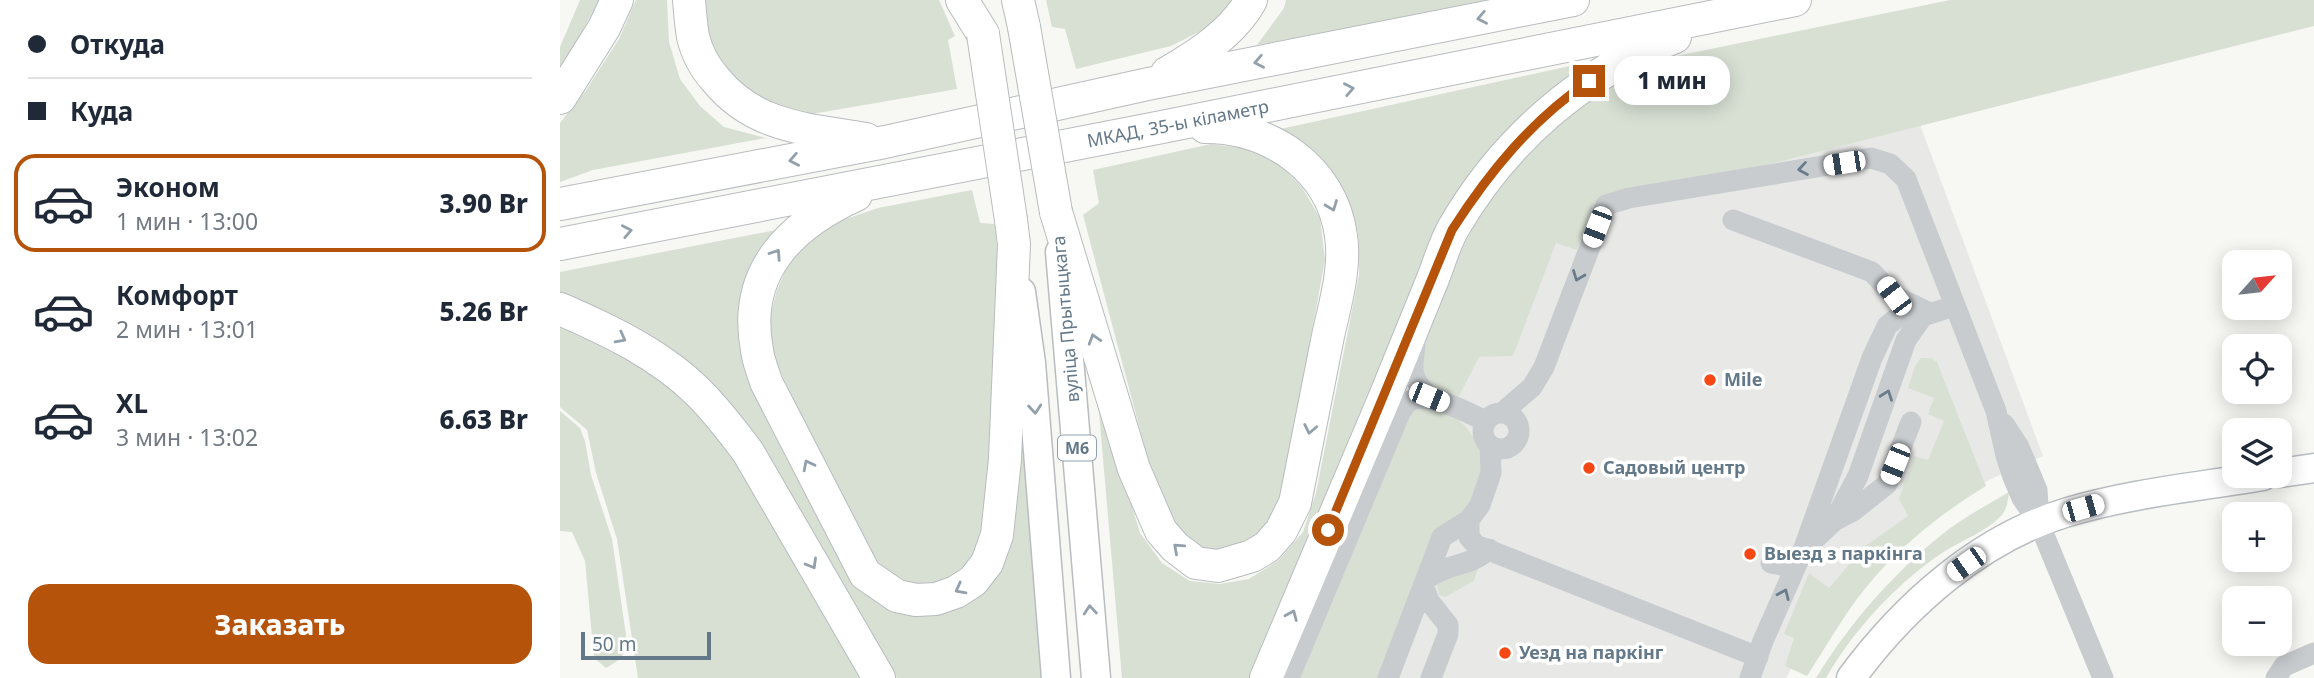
<!DOCTYPE html>
<html lang="ru">
<head>
<meta charset="utf-8">
<style>
	body { margin:0; font-family:"Noto Sans",sans-serif; background:#f2f2f3; color:#1f2937; height:100vh; display:flex; flex-direction:column; font-size:26px; white-space:nowrap }
	* { box-sizing:border-box; margin:0 }
	p { font-size:23px; color:#747a83 }
	.icon { flex:none; width:38px; height:38px; fill:none; stroke:currentColor; stroke-width:2; stroke-linecap:round; stroke-linejoin:round }
	.map { position:relative; flex:1; overflow:hidden }
	.side { display:flex; flex-direction:column; background:#fff; width:560px }
	.side>* { flex:none }
	.banner { display:grid; align-content:center; height:154px; padding:0 28px; background:#fff }
	.needle { width:46px; rotate:63deg }
	.buttons { position:absolute; left:1662px; top:250px; display:grid; gap:14px }
	.buttons a { display:grid; place-items:center; width:70px; height:70px; border-radius:14px; background:#fff; box-shadow:0 4px 18px #0003; font-size:35px }
	.scale { position:absolute; left:21px; bottom:18px; width:130px; box-sizing:border-box; padding-left:7px; border:4px solid #637888; border-top:0; font-size:19px; line-height:24px; white-space:nowrap; color:#637888; -webkit-text-stroke:5px #fff; paint-order:stroke }
	.end { position:absolute; width:32px; height:32px; margin:-16px; border:9px solid #b45309; background:#fff; box-shadow:0 0 0 4px #fff }
	.from { border-radius:50% }
	.bubble { position:absolute; height:49px; border-radius:21px; background:#fff; box-shadow:0 4px 18px #0003; font-size:23px; font-weight:800; line-height:49px; text-align:center }
	.car { position:absolute; width:21px; height:42px; margin:-21px -10px; border-radius:9px; box-shadow:0 0 5px 2px #0007; background:linear-gradient(#fff 24%,#345 0 40%,#fff 0 76%,#345 0 86%,#fff 0) }
	.banner b { display:flex; align-items:center; gap:24px; height:66px; font-size:26px }
	.banner b+b { border-top:2px solid #e0e1e3 }
	.banner i { width:18px; height:18px; background:#1f2937 }
	ul { padding:0; list-style:none }
	li { display:flex; align-items:center; gap:21px; height:98px; margin:0 14px 10px; padding:0 14px; border:4px solid transparent; border-radius:21px }
	li div { flex:1 }
	li b { display:block; font-size:26px }
	li em { font-style:normal; font-weight:800 }
	li.selected { border-color:#b45309 }
	li>.icon { width:63px; height:63px; stroke-width:1.5 }
	.primary-button { display:flex; gap:14px; margin-top:auto; padding:14px 28px }
	.primary-button a { flex:1; height:80px; border-radius:21px; background:#b45309; color:#fff; font-size:28px; font-weight:800; line-height:80px; text-align:center }
	main { display:flex; flex:1; min-height:0 }
	.map>svg:first-child { display:block }
</style>
</head>
<body>
<main>
<section class="side">
<div class="banner">
<b><i class="from"></i>Откуда</b>
<b><i></i>Куда</b>
</div>
<ul>
<li class="selected"><svg class="icon" aria-label="car" viewBox="0 0 24 24"><path d="M5 17H2v-5l4-1 3-4h7l3 4 3 1v5h-3M9 17h6M6 11h13"/><circle cx="7" cy="17" r="2"/><circle cx="17" cy="17" r="2"/></svg><div><b>Эконом</b><p>1 мин · 13:00</p></div><em>3.90 Br</em></li>
<li><svg class="icon" aria-label="car" viewBox="0 0 24 24"><path d="M5 17H2v-5l4-1 3-4h7l3 4 3 1v5h-3M9 17h6M6 11h13"/><circle cx="7" cy="17" r="2"/><circle cx="17" cy="17" r="2"/></svg><div><b>Комфорт</b><p>2 мин · 13:01</p></div><em>5.26 Br</em></li>
<li><svg class="icon" aria-label="car" viewBox="0 0 24 24"><path d="M5 17H2v-5l4-1 3-4h7l3 4 3 1v5h-3M9 17h6M6 11h13"/><circle cx="7" cy="17" r="2"/><circle cx="17" cy="17" r="2"/></svg><div><b>XL</b><p>3 мин · 13:02</p></div><em>6.63 Br</em></li>
</ul>
<div class="primary-button"><a>Заказать</a></div>
</section>
<div class="map">
<svg width="1754" height="678" viewBox="0 0 1754 678">
	<rect width="100%" height="100%" fill="#f7f7f3"/>
	<!-- built -->
	<path fill="#e8e9e7" d="M1345 84 1483 456 1411 488 1362 519 1252 631 1226 678H785L956 235 989 196Z"/>
	<!-- green -->
	<path fill="#d8e0d4" d="M20 0H39L0 74V47Z
		M76 0H107L109 42 120 79 140 106 164 127 206 138 33 170 0 182V123L26 90 59 39Z
		M142 0H379L395 36 388 40 397 89 252 114 220 109 195 99 152 55Z
		M486 0H679L649 27 611 46 516 69 505 29 492 27Z
		M726 0H942L697 45 724 8Z
		M1390 0H1754V26L1190 169 1055 191 1039 198 1032 208 1017 250 996 243 953 356 919 357 898 398 863 386 854 356 882 285 925 206 976 141 1033 94 1097 60Z
		M1042 59 935 151 695 678H562L537 389 580 533 602 563 630 581 660 584 689 579 719 560 743 532 756 493 799 275C799 256 800 238 795 220 786 185 742 154 716 130Z
		M651 144 689 149 718 163 742 187 760 218 765 260 721 499C718 507 715 517 710 524 691 555 647 560 622 534 607 518 599 491 591 471L523 215 539 203 533 170Z
		M412 190 420 223 436 224 439 308 426 529C423 537 421 547 416 554 383 606 335 586 303 547L212 354 209 320 217 290 229 262 254 239 274 223 318 208Z
		M226 228 183 313 306 591 436 576 454 522 459 391 482 678H337C308 629 280 580 252 531 216 469 181 407 126 360 90 330 44 308 0 293V272Z
		M0 326 28 337 99 378 152 428 209 512 304 678H78L57 539 36 473 27 430 0 407Z
		M1361 358H1371L1377 362 1426 486C1385 511 1345 542 1314 578 1288 607 1268 644 1247 676L1225 666 1234 638 1224 634 1249 573 1269 588 1305 546 1348 516 1339 499 1354 456 1368 460 1384 421 1368 414 1374 398 1348 388 1355 366Z
		M852 407C861 408 872 407 880 410 907 419 919 443 927 469L905 515 819 678H737Z
		M0 411 20 428 25 441 31 475 52 539 66 635 62 658 46 668 34 658 25 561 12 532 0 531Z
		M1449 492C1448 501 1447 510 1440 517 1425 532 1403 540 1385 551 1338 582 1294 629 1266 678H1256C1291 621 1336 570 1389 529 1408 515 1429 504 1449 492Z
		M920 562 914 581 885 597 879 595 876 580Z"/>
	<g fill="none" stroke-linecap="round" stroke-linejoin="round">
		<defs>
			<path id="major" d="M500 252 536 678
				M461 292 471 363 496 678
				M1720 473 1754 468
				M1291 678C1345 605 1420 538 1508 512 1571 493 1638 487 1703 476"/>
			<path id="highway" d="M129 0C130 12 131 25 133 37 137 53 145 68 156 80 195 128 249 129 306 139
				M402 0 423 34
				M458 0 464 27
				M607 73C638 55 674 32 691 0
				M0 98 44 28 57 0
				M296 195C230 225 182 272 197 350 198 361 203 371 206 382L305 574 337 596 356 600 376 599 396 592 413 581 427 563 437 535 445 459 454 244 451 220
				M0 204 325 142 588 84 1013 0
				M496 212 574 469 601 531 615 547 636 563 658 566 692 556 707 547 721 531 735 503C746 447 757 392 768 336 775 304 786 268 781 236 772 168 710 127 645 127
				M0 244 602 127 1235 0
				M0 309C49 330 101 355 139 393 157 411 173 432 188 452L319 678
				M706 678C745 585 784 492 824 399 840 360 856 321 872 281 879 264 884 244 894 227 944 141 1021 73 1115 37"/>
		</defs>
		<!-- major casing -->
		<use href="#major" stroke="#b9bdc1" stroke-width="31"/>
		<!-- highway casing -->
		<use href="#highway" stroke="#b8bcbf" stroke-width="34"/>
		<!-- minor -->
		<path stroke="#c9cccf" stroke-width="21" d="M1173 220 1312 272 1334 296 1370 313
			M855 346C851 371 851 377 868 397
			M923 431a18 18 0 1 1 36 0a18 18 0 1 1-36 0Z
			M942 413 972 387 984 367 1046 205 1069 198 1311 158 1330 164 1346 179 1436 411 1446 456 1453 477 1462 498 1479 523 1543 678
			M1444 424 1459 447 1477 490 1479 520
			M930 447 931 473 920 505 909 520V537L916 545 1198 657
			M1274 521 1293 511 1327 484 1351 422
			M1245 545 1312 358 1327 326 1339 316H1363
			M1211 563 1226 566 1239 560
			M867 579C886 563 911 567 929 549
			M864 587 869 601 888 625V634L871 678
			M729 678 837 420C839 415 842 409 845 405 862 386 907 413 926 421
			M828 678 882 537 909 520
			M1190 678 1203 641 1243 550 1274 521 1298 476 1346 340 1363 316 1394 306
			M1716 678 1724 666 1754 653"/>
		<!-- major -->
		<use href="#major" stroke="#fff" stroke-width="28"/>
		<!-- highway -->
		<use href="#highway" stroke="#fff" stroke-width="32"/>
		<defs>
			<path id="highway-bridge" d="M464 27 496 212
				M423 34 451 220"/>
		</defs>
		<!-- highway-bridge casing -->
		<use href="#highway-bridge" stroke="#b8bcbf" stroke-width="34" stroke-linecap="butt"/>
		<!-- highway-bridge -->
		<use href="#highway-bridge" stroke="#fff" stroke-width="32"/>
	</g>
	<!-- one-way arrows -->
	<defs><path id="oneway-chevron" d="M-2-3.5L2.5 0L-2 3.5" fill="none" stroke-width="1.6" stroke-linecap="round" stroke-linejoin="round" transform="scale(1.75)"/></defs>
	<g stroke="#92a0ac">
		<use href="#oneway-chevron" transform="translate(922 18) rotate(169)"/>
		<use href="#oneway-chevron" transform="translate(699 62) rotate(169)"/>
		<use href="#oneway-chevron" transform="translate(789 89) rotate(-11)"/>
		<use href="#oneway-chevron" transform="translate(234 160) rotate(169)"/>
		<use href="#oneway-chevron" transform="translate(772 206) rotate(69)"/>
		<use href="#oneway-chevron" transform="translate(67 231) rotate(-11)"/>
		<use href="#oneway-chevron" transform="translate(216 254) rotate(-56)"/>
		<use href="#oneway-chevron" transform="translate(61 338) rotate(28)"/>
		<use href="#oneway-chevron" transform="translate(534 339) rotate(-107)"/>
		<use href="#oneway-chevron" transform="translate(475 409) rotate(85)"/>
		<use href="#oneway-chevron" transform="translate(750 429) rotate(101)"/>
		<use href="#oneway-chevron" transform="translate(248 465) rotate(-117)"/>
		<use href="#oneway-chevron" transform="translate(618 548) rotate(-138)"/>
		<use href="#oneway-chevron" transform="translate(252 564) rotate(60)"/>
		<use href="#oneway-chevron" transform="translate(400 589) rotate(152)"/>
		<use href="#oneway-chevron" transform="translate(530 610) rotate(-95)"/>
		<use href="#oneway-chevron" transform="translate(732 615) rotate(-67)"/>
	</g>
	<g stroke="#687c8c">
		<use href="#oneway-chevron" transform="translate(1243 169) rotate(171)"/>
		<use href="#oneway-chevron" transform="translate(1018 276) rotate(111)"/>
		<use href="#oneway-chevron" transform="translate(1327 395) rotate(-70)"/>
		<use href="#oneway-chevron" transform="translate(1224 594) rotate(-66)"/>
	</g>
	<g fill="none" stroke-linecap="round" stroke-linejoin="round">
		<!-- route -->
		<path stroke="#b45309" stroke-width="9" d="M768 530 892 230C930 171 971 121 1029 81"/>
	</g>
	<!-- markers -->
	<g fill="#f54815" stroke="#fff" stroke-width="2.5">
		<circle cx="1150" cy="380" r="7"/>
		<circle cx="1029" cy="468" r="7"/>
		<circle cx="1190" cy="554" r="7"/>
		<circle cx="945" cy="653" r="7"/>
	</g>
	<g text-anchor="middle" stroke-width="7" stroke-linejoin="round" paint-order="stroke">
		<!-- shield labels -->
		<rect fill="#fff" stroke="#92a0ac" stroke-width="2" x="498" y="435.5" width="38" height="25" rx="5"/>
		<g font-size="16" font-weight="bold" fill="#637888">
			<text x="517" y="454">М6</text>
		</g>
		<!-- street labels -->
		<g font-size="18" fill="#637888" stroke="#fff">
			<text transform="translate(618 124) rotate(-11)" y="6">МКАД, 35-ы кіламетр</text>
			<text transform="translate(506 319) rotate(-95)" y="6">вуліца Прытыцкага</text>
		</g>
		<!-- poi labels -->
		<g font-size="18" font-weight="bold" fill="#637888" stroke="#fff" text-anchor="start">
			<text x="1164" y="386">Mile</text>
			<text x="1043" y="474">Садовый центр</text>
			<text x="1204" y="560">Выезд з паркінга</text>
			<text x="959" y="659">Уезд на паркінг</text>
		</g>
	</g>
</svg>
<div class="buttons">
<a><svg class="needle" viewBox="-14 -14 28 28"><path d="M0-13l5 13h-10z" fill="#e53935"/><path d="M0 13l5-13h-10z" fill="#747a83"/></svg></a>
<a><svg class="icon" aria-label="locate" viewBox="0 0 24 24"><circle cx="12" cy="12" r="6"/><path d="M12 2v4M12 18v4M2 12h4M18 12h4"/></svg></a>
<a><svg class="icon" aria-label="layers" viewBox="0 0 24 24"><path d="M12 4l9 5-9 5-9-5zM3 14l9 5 9-5"/></svg></a>
<a>+</a>
<a>−</a>
</div>
<div class="scale">50 m</div>
<i class="end from" style="left:768px;top:530px"></i>
<i class="end" style="left:1029px;top:81px"></i>
<div class="bubble" style="left:1054px;top:56px;width:116px">1 мин</div>
<i class="car" style="left:1284px;top:163px;rotate:261deg"></i>
<i class="car" style="left:1037px;top:227px;rotate:201deg"></i>
<i class="car" style="left:1334px;top:296px;rotate:323deg"></i>
<i class="car" style="left:869px;top:397px;rotate:112deg"></i>
<i class="car" style="left:1335px;top:464px;rotate:202deg"></i>
<i class="car" style="left:1523px;top:508px;rotate:74deg"></i>
<i class="car" style="left:1406px;top:564px;rotate:235deg"></i>
</div>
</main>
</body>
</html>
